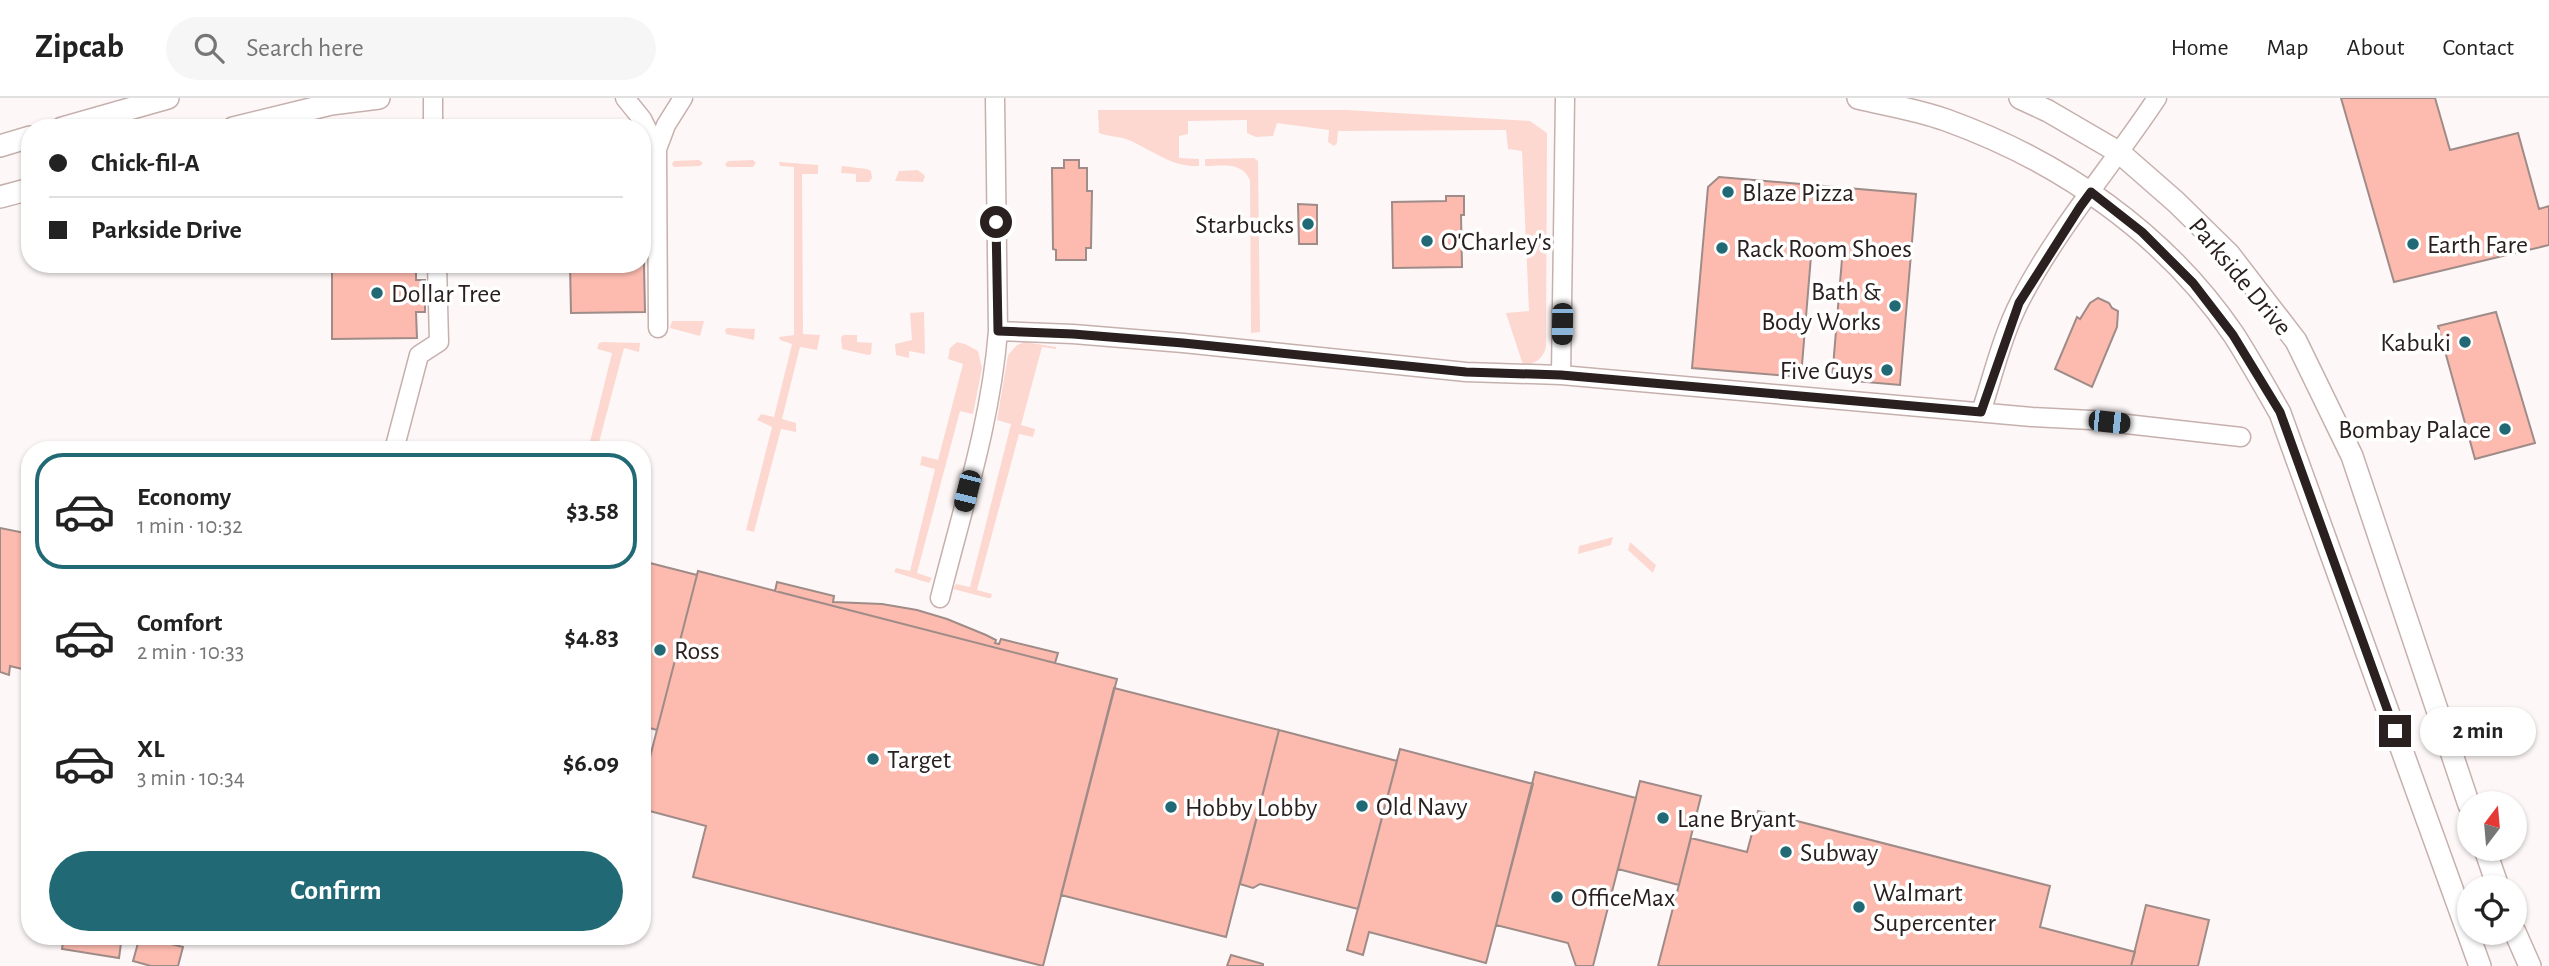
<!DOCTYPE html>
<html lang="en">
<head>
<meta charset="utf-8">
<style>
	body { margin:0; font-family:"Alegreya Sans",sans-serif; background:#f6f6f6; color:#222; height:100vh; display:flex; flex-direction:column; font-size:26px; white-space:nowrap }
	* { box-sizing:border-box; margin:0 }
	p { font-size:23px; color:#767676 }
	.icon { flex:none; width:38px; height:38px; fill:none; stroke:currentColor; stroke-width:2; stroke-linecap:round; stroke-linejoin:round }
	.map { position:relative; flex:1; overflow:hidden }
	.panel { position:absolute; left:21px; top:343px; width:630px; height:504px; display:flex; flex-direction:column; background:#fff; border-radius:28px; box-shadow:0 2px 5px #0004 }
	.panel>* { flex:none }
	.hud { position:absolute; left:21px; top:21px; width:630px; height:154px; border-radius:28px; box-shadow:0 2px 5px #0004; display:grid; align-content:center; height:154px; padding:0 28px; background:#fff }
	.needle { width:46px; rotate:16deg }
	.controls { position:absolute; left:2457px; top:693px; display:grid; gap:14px }
	.controls a { display:grid; place-items:center; width:70px; height:70px; border-radius:50%; background:#fff; box-shadow:0 2px 5px #0004; font-size:35px }
	.end { position:absolute; width:32px; height:32px; margin:-16px; border:9px solid #29201f; background:#fff; box-shadow:0 0 0 4px #fff }
	.from { border-radius:50% }
	.bubble { position:absolute; height:49px; border-radius:24px; background:#fff; box-shadow:0 2px 5px #0004; font-size:23px; font-weight:600; line-height:49px; text-align:center }
	.car { position:absolute; width:21px; height:42px; margin:-21px -10px; border-radius:9px; box-shadow:0 0 5px 2px #0007; background:linear-gradient(#222 24%,#8ab4d8 0 40%,#222 0 76%,#8ab4d8 0 86%,#222 0) }
	.hud b { display:flex; align-items:center; gap:24px; height:66px; font-size:26px }
	.hud b+b { border-top:2px solid #e0e0e0 }
	.hud i { width:18px; height:18px; background:#222 }
	ul { padding:12px 0 0; list-style:none }
	li { display:flex; align-items:center; gap:21px; height:116px; margin:0 14px 10px; padding:0 14px; border:4px solid transparent; border-radius:28px }
	li div { flex:1 }
	li b { display:block; font-size:26px }
	li em { font-style:normal; font-weight:600 }
	li.active { border-color:#216a75 }
	li>.icon { width:63px; height:63px; stroke-width:1.5 }
	.action { display:flex; gap:14px; margin-top:auto; padding:14px 28px }
	.action a { flex:1; height:80px; border-radius:42px; background:#216a75; color:#fff; font-size:28px; font-weight:600; line-height:80px; text-align:center }
	header { display:flex; align-items:center; gap:42px; box-sizing:border-box; height:98px; padding:0 35px; background:#fff; border-bottom:2px solid #e0e0e0 }
	header strong { font-size:33px }
	nav { display:flex; gap:38px; margin-inline-start:auto; font-size:24px }
	.search { width:490px; height:63px; background:#f6f6f6; display:flex; align-items:center; gap:18px; box-sizing:border-box; padding:0 24px; border-radius:38px; color:#767676; font-size:26px }
	.map>svg:first-child { display:block }
</style>
</head>
<body>
<header>
<strong>Zipcab</strong>
<div class="search"><svg class="icon" aria-label="search" viewBox="0 0 24 24"><circle cx="10" cy="10" r="6"/><path d="M15 15l6 6"/></svg>Search here</div>
<nav><a>Home</a><a>Map</a><a>About</a><a>Contact</a></nav>
</header>
<div class="map">
<svg width="2549" height="868" viewBox="0 0 2549 868">
	<rect width="100%" height="100%" fill="#fdf8f7"/>
	<!-- green -->
	<path fill="#fcd8d1" d="M1098 12H1347L1530 23 1547 35 1546 249C1543 261 1535 266 1523 267L1506 215 1529 213 1522 53 1508 51 1506 32 1338 33 1337 45 1334 48 1328 44 1329 32 1277 25 1273 38 1256 39 1247 35V22L1188 23V36L1179 38V60L1199 61V68C1172 69 1155 54 1131 43 1121 38 1109 39 1099 35Z
		M1254 60 1258 63 1260 234 1251 235 1250 82C1241 63 1223 68 1205 68V61Z
		M699 62 703 65 700 68 674 69 672 66 674 63Z
		M753 62 756 65 753 69H727L725 66 728 63Z
		M779 64 818 67V76H802L803 236 820 237 817 252 800 249 782 321 796 325V334L781 331 754 434 746 432 772 329 757 322 761 316 774 319 792 246 780 242 779 239 794 237V69L780 68Z
		M842 68 867 71 871 73 872 80 869 84H856V76L841 75Z
		M918 72 925 78 923 84 895 83 899 73Z
		M924 214 925 256 909 253V260L896 257 895 246 912 242 910 215Z
		M672 223H704L700 238 670 230Z
		M727 230 755 231 754 242 726 236 725 232Z
		M844 237H857V244L872 245 871 256 868 257 842 251 841 239Z
		M603 244 640 245 639 254 624 250 597 352H588L612 255 597 251 599 245Z
		M957 244 965 246 978 253 982 270 973 316 960 313 917 475 932 480 929 485 894 474 896 470 910 473 935 371 920 367 922 358 938 362 963 266 948 261 950 250Z
		M1025 244 1056 249V251L1042 249 1021 327 1035 331 1033 339 1019 336 977 492 992 496 991 500H988L953 491 956 486 970 489 1011 326 997 322 1008 257 1017 247Z
		M1613 439 1611 447 1578 456 1579 448Z
		M1630 444 1656 467 1653 475 1628 452Z"/>
	<!-- building -->
	<path fill="#fdbbb0" stroke="#9f8b87" stroke-width="2" d="M2341 0H2435L2450 52 2518 35 2539 111 2549 108V147L2394 184Z
		M1064 62H1079V70H1087V93H1092L1091 150H1086V162H1056V152L1053 151 1052 70H1064Z
		M642 69 645 214 571 215 570 166H642Z
		M1719 79 1916 96 1900 287 1832 281 1843 149 1812 146 1801 279 1692 270 1708 89Z
		M1446 98H1464V117H1461L1462 169 1393 170 1392 104 1446 103Z
		M1298 106 1317 107V146H1299Z
		M332 166H416V182H425V214H416L417 240 332 241Z
		M2098 200 2109 205 2112 210 2118 213 2117 229 2092 289 2055 271 2077 219 2080 221 2090 205Z
		M2496 214 2535 345 2475 361 2438 228Z
		M0 430 30 436V573L10 568 9 577 0 574Z
		M642 463 697 477 657 632 642 628Z
		M698 473 1117 581 1043 868 693 779 706 728 642 711V690Z
		M777 484 834 498 833 504 882 506 917 512 947 521 986 537 996 542 995 545 999 546 1001 541 1058 555 1055 565 775 493Z
		M1114 590 1279 632 1226 839 1061 797Z
		M1279 632 1397 663 1358 811 1260 786 1253 790 1240 786Z
		M1400 651 1533 686 1486 865 1369 834 1363 857 1347 852Z
		M1535 674 1636 700 1593 868H1576L1568 845 1496 827Z
		M1640 683 1701 698 1679 787 1618 771Z
		M1758 713 2050 788 2040 829 2135 854 2131 868H1658L1691 740 1747 754Z
		M2146 807 2209 822 2198 868H2131Z
		M64 838H122L119 860 62 851Z
		M140 838 183 849 178 868H151L133 863Z
		M1231 857 1263 866V868H1227Z"/>
	<g fill="none" stroke-linecap="round" stroke-linejoin="round">
		<defs>
			<path id="minor" d="M433 0V30
				M625 0 642 21 657 51
				M658 230 657 51 666 27 683 0
				M998 233 1073 236 1183 245 1466 274 1561 277 2032 319 2091 322 2241 339
				M1561 277 1565 0
				M1981 314C1993 278 2002 238 2020 203 2057 131 2112 68 2157 0
				M394 352 419 257 439 244 437 166
				M940 500C962 412 991 324 998 233L995 0"/>
			<path id="tertiary" d="M1858 0C1887 7 1918 12 1946 22 2060 63 2165 135 2234 237 2250 262 2265 289 2280 315L2480 868
				M2020 0 2048 13 2120 55 2176 104 2229 156 2296 243 2352 358 2469 707
				M62 30 168 0
				M233 30 331 6 379 0
				M0 48 30 39
				M0 99 30 91
				M2485 751 2498 789
				M2515 834 2530 868"/>
		</defs>
		<!-- minor casing -->
		<use href="#minor" stroke="#c6b0ad" stroke-width="21"/>
		<!-- tertiary casing -->
		<use href="#tertiary" stroke="#c6b0ad" stroke-width="24"/>
		<!-- minor -->
		<use href="#minor" stroke="#fff" stroke-width="18"/>
		<!-- tertiary -->
		<use href="#tertiary" stroke="#fff" stroke-width="21"/>
	</g>
	<g fill="none" stroke-linecap="round" stroke-linejoin="round">
		<!-- route -->
		<path stroke="#29201f" stroke-width="9" d="M996 124 998 233 1073 236 1183 245 1466 274 1561 277 1981 314 2019 205 2080 109 2091 94 2142 134 2193 185 2233 237 2280 314 2395 633"/>
	</g>
	<!-- markers -->
	<g fill="#216a75" stroke="#fff" stroke-width="2.5">
		<circle cx="1728" cy="94" r="7"/>
		<circle cx="1308" cy="126" r="7"/>
		<circle cx="1427" cy="143" r="7"/>
		<circle cx="2413" cy="146" r="7"/>
		<circle cx="1722" cy="150" r="7"/>
		<circle cx="377" cy="195" r="7"/>
		<circle cx="1895" cy="208" r="7"/>
		<circle cx="2465" cy="244" r="7"/>
		<circle cx="1887" cy="272" r="7"/>
		<circle cx="2505" cy="331" r="7"/>
		<circle cx="660" cy="552" r="7"/>
		<circle cx="873" cy="661" r="7"/>
		<circle cx="1362" cy="708" r="7"/>
		<circle cx="1171" cy="709" r="7"/>
		<circle cx="1663" cy="720" r="7"/>
		<circle cx="1786" cy="754" r="7"/>
		<circle cx="1557" cy="799" r="7"/>
		<circle cx="1859" cy="809" r="7"/>
	</g>
	<g text-anchor="middle" stroke-width="7" stroke-linejoin="round" paint-order="stroke">
		<!-- poi labels -->
		<g font-size="26" fill="#29201f" stroke="#fff" text-anchor="start">
			<text x="1742" y="103">Blaze Pizza</text>
			<text x="1294" y="135" text-anchor="end">Starbucks</text>
			<text x="1441" y="152">O'Charley's</text>
			<text x="2427" y="155">Earth Fare</text>
			<text x="1736" y="159">Rack Room Shoes</text>
			<text x="1881" y="202" text-anchor="end">Bath &amp;<tspan x="1881" dy="30">Body Works</tspan></text>
			<text x="391" y="204">Dollar Tree</text>
			<text x="2451" y="253" text-anchor="end">Kabuki</text>
			<text x="1873" y="281" text-anchor="end">Five Guys</text>
			<text x="2491" y="340" text-anchor="end">Bombay Palace</text>
			<text x="674" y="561">Ross</text>
			<text x="887" y="670">Target</text>
			<text x="1376" y="717">Old Navy</text>
			<text x="1185" y="718">Hobby Lobby</text>
			<text x="1677" y="729">Lane Bryant</text>
			<text x="1800" y="763">Subway</text>
			<text x="1873" y="803">Walmart<tspan x="1873" dy="30">Supercenter</tspan></text>
			<text x="1571" y="808">OfficeMax</text>
		</g>
		<!-- street labels -->
		<g font-size="26" fill="#29201f" stroke="#fff">
			<text transform="translate(2241 178) rotate(50)" y="9">Parkside Drive</text>
		</g>
	</g>
</svg>
<div class="controls">
<a><svg class="needle" viewBox="-14 -14 28 28"><path d="M0-13l5 13h-10z" fill="#e53935"/><path d="M0 13l5-13h-10z" fill="#767676"/></svg></a>
<a><svg class="icon" aria-label="locate" viewBox="0 0 24 24"><circle cx="12" cy="12" r="6"/><path d="M12 2v4M12 18v4M2 12h4M18 12h4"/></svg></a>
</div>
<i class="end from" style="left:996px;top:124px"></i>
<i class="end" style="left:2395px;top:633px"></i>
<div class="bubble" style="left:2420px;top:609px;width:116px">2 min</div>
<i class="car" style="left:1562px;top:226px;rotate:181deg"></i>
<i class="car" style="left:2109px;top:324px;rotate:96deg"></i>
<i class="car" style="left:967px;top:393px;rotate:194deg"></i>
<div class="hud">
<b><i class="from"></i>Chick-fil-A</b>
<b><i></i>Parkside Drive</b>
</div>
<section class="panel">
<ul>
<li class="active"><svg class="icon" aria-label="car" viewBox="0 0 24 24"><path d="M5 17H2v-5l4-1 3-4h7l3 4 3 1v5h-3M9 17h6M6 11h13"/><circle cx="7" cy="17" r="2"/><circle cx="17" cy="17" r="2"/></svg><div><b>Economy</b><p>1 min · 10:32</p></div><em>$3.58</em></li>
<li><svg class="icon" aria-label="car" viewBox="0 0 24 24"><path d="M5 17H2v-5l4-1 3-4h7l3 4 3 1v5h-3M9 17h6M6 11h13"/><circle cx="7" cy="17" r="2"/><circle cx="17" cy="17" r="2"/></svg><div><b>Comfort</b><p>2 min · 10:33</p></div><em>$4.83</em></li>
<li><svg class="icon" aria-label="car" viewBox="0 0 24 24"><path d="M5 17H2v-5l4-1 3-4h7l3 4 3 1v5h-3M9 17h6M6 11h13"/><circle cx="7" cy="17" r="2"/><circle cx="17" cy="17" r="2"/></svg><div><b>XL</b><p>3 min · 10:34</p></div><em>$6.09</em></li>
</ul>
<div class="action"><a>Confirm</a></div>
</section>
</div>
</body>
</html>
